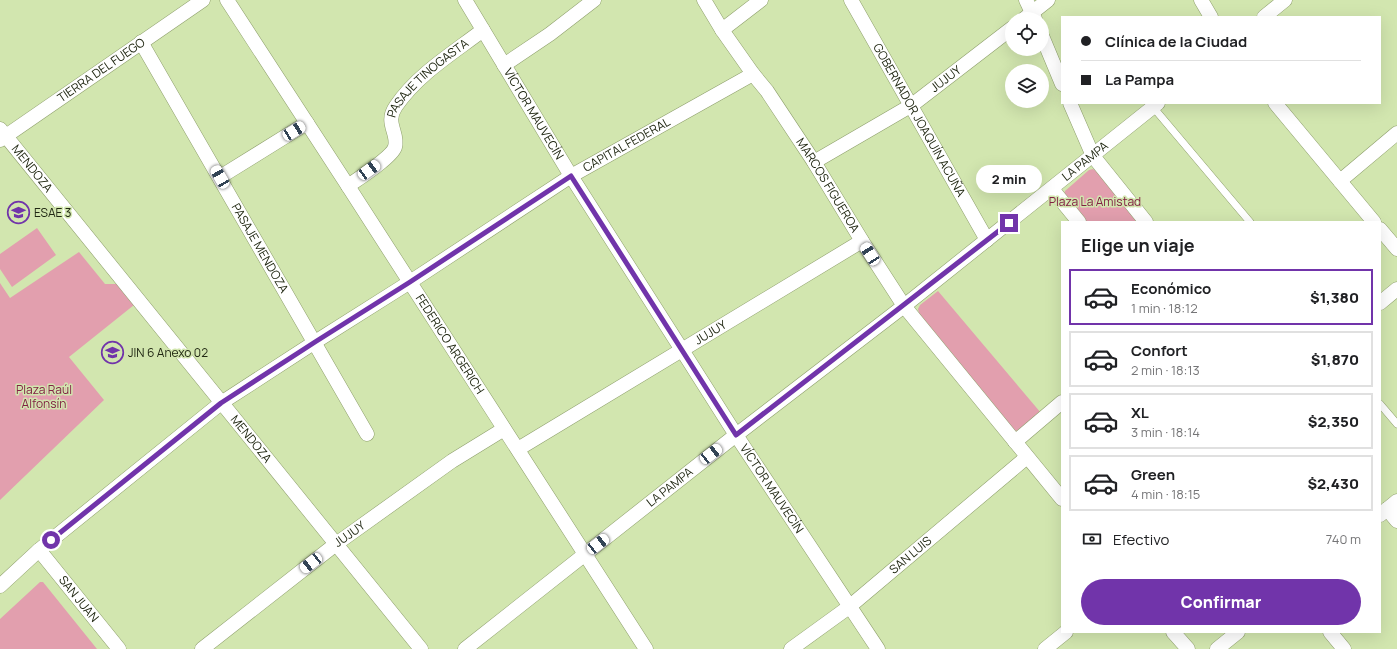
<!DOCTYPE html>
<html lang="es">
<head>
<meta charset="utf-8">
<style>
	body { margin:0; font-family:Manrope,sans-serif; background:#f2f2f2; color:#202124; height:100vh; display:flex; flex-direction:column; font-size:15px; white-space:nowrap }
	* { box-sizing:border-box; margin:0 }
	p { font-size:13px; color:#757577 }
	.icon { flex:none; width:22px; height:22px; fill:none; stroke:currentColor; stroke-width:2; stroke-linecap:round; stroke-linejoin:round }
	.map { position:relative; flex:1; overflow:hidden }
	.drawer { position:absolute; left:1061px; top:221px; width:320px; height:412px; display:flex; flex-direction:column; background:#fff; border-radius:0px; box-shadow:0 4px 16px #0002 }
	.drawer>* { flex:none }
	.top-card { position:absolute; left:1061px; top:16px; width:320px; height:88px; border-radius:0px; box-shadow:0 4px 16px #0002; display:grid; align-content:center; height:88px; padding:0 20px; background:#fff }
	.tools { position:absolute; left:1005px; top:12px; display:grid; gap:8px }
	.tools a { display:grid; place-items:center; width:44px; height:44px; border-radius:50%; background:#fff; box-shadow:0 4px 16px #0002; font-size:20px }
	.end { position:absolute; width:18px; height:18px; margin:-9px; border:5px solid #7134aa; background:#fff; box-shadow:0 0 0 2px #fff }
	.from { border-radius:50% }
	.bubble { position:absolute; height:28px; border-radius:14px; background:#fff; box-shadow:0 4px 16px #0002; font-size:13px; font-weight:800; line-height:28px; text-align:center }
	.car { position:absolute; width:12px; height:24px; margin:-12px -6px; border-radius:5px; box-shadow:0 0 3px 1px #0007; background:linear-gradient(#fff 24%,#345 0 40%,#fff 0 76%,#345 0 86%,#fff 0) }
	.top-card b { display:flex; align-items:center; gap:14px; height:38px; font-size:15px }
	.top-card b+b { border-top:1px solid #e0e0e0 }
	.top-card i { width:10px; height:10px; background:#202124 }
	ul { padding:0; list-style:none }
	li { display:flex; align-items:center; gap:12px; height:56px; margin:0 8px 6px; padding:0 12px; border:2px solid #e0e0e0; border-radius:0px }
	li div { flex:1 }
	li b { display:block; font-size:15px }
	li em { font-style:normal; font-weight:800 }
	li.current { border-color:#7134aa }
	li>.icon { width:36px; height:36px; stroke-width:1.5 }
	h2 { padding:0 20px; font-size:18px; line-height:48px }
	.pay { display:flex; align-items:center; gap:10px; height:44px; padding:0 20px; font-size:15px }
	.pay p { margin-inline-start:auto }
	.cta { display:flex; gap:8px; margin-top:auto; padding:8px 20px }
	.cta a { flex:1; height:46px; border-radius:24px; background:#7134aa; color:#fff; font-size:16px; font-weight:800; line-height:46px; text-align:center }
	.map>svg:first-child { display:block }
</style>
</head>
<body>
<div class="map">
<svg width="1397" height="649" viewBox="0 0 1397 649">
	<rect width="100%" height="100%" fill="#d2e6af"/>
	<!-- green -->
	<path fill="#e29fae" d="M1093 169 1096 171 1138 222H1085L1064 195 1065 191 1089 170Z
		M37 228 56 255 12 287 0 269V254Z
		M79 252 105 284H118L134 305 69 357 104 400 0 500V283L10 298Z
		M938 291 1041 413 1023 428 1017 431 1011 429 920 317 918 309 920 305Z
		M40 582H43L97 649H0V619Z"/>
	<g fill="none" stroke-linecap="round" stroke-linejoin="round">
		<defs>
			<path id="lane" d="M1153 107 1250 222
				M1380 404 1397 424"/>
			<g id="street">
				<path id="s1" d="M227 0 348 186 646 649"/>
				<path id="s2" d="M465 0 571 176 682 350 736 435 878 649"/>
				<path id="s3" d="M704 0 722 30 753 74 767 91 814 162 862 241 904 306 1062 499"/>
				<path id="s4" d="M851 0 987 240"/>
				<path d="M1026 0 1035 19"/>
				<path d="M1201 0 1211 17"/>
				<path d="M1264 17 1285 0"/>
				<path d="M1024 19 1048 0"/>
				<path d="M722 30 761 0"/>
				<path d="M1042 36 1062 84"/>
				<path id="s5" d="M141 42 367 434"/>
				<path d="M504 65 550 34 594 0"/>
				<path d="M1070 103 1093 156 1146 222"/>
				<path d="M1275 103 1374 222"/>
				<path id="s6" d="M0 129 421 649"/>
				<path id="s7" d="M0 140 203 0"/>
				<path id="s8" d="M814 162 912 105 1012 28"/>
				<path d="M220 177 307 123"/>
				<path d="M1340 181 1397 133"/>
				<path id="s9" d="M348 186C358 179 392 157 395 147 399 133 384 123 396 106 418 74 453 53 483 30"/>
				<path d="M1052 189 1079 222"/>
				<path d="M1380 229 1397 249"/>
				<path d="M1380 303 1397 289"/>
				<path d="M1015 442 1062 402"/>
				<path id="s10" d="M518 449 862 241"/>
				<path d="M1387 509 1397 521"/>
				<path d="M1380 515 1397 501"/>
				<path id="s11" d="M39 550 119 649"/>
				<path id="s12" d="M0 586 39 550 221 403 315 342 410 282 571 176 753 74"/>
				<path d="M1173 632 1188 649"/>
				<path d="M1330 632 1344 649"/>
				<path id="s13" d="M202 649 336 544 452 461 504 429"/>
				<path id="s14" d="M465 649 736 435 904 306 1158 103"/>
				<path id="s15" d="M791 649 849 607 1027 457"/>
				<path d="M1045 649 1066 632"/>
				<path d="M1217 649 1238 632"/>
			</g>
		</defs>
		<!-- lane casing -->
		<use href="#lane" stroke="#8e9f6c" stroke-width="8"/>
		<!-- street casing -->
		<use href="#street" stroke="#8e9f6c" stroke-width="15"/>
		<!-- lane -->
		<use href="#lane" stroke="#fff" stroke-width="7"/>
		<!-- street -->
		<use href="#street" stroke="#fff" stroke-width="14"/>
	</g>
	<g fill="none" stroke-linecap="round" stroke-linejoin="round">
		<!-- route -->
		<path stroke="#7134aa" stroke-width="5" d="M51 540 221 403 315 342 410 282 571 176 736 435 1009 223"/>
	</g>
	<!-- icons -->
	<defs>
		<symbol id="school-ring" viewBox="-11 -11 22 22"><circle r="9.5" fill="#d2e6af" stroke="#7134aa" stroke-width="1.5"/><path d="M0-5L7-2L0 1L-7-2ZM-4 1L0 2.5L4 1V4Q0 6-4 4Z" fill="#7134aa"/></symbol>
	</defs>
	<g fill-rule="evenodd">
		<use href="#school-ring" x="6" y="200" width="25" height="25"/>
		<use href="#school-ring" x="100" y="340" width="25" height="25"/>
	</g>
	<g text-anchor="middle" stroke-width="3" stroke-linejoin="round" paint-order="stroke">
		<!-- street labels -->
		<g font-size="12" fill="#212813" stroke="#d2e6af">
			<text dy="4" stroke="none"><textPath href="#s7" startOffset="123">TIERRA DEL FUEGO</textPath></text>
			<text dy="4" stroke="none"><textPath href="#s8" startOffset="156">JUJUY</textPath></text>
			<text dy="4" stroke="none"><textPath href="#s9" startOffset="146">PASAJE TINOGASTA</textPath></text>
			<text dy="4" stroke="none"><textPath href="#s2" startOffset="133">VÍCTOR MAUVECÍN</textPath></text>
			<text dy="4" stroke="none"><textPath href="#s4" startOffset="138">GOBERNADOR JOAQUÍN ACUÑA</textPath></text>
			<text dy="4" stroke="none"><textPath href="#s12" startOffset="768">CAPITAL FEDERAL</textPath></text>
			<text dy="4" stroke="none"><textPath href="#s14" startOffset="789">LA PAMPA</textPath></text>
			<text dy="4" stroke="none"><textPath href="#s6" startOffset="51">MENDOZA</textPath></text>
			<text dy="4" stroke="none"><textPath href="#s3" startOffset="223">MARCOS FIGUEROA</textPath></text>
			<text dy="4" stroke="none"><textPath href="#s5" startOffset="238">PASAJE MENDOZA</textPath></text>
			<text dy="4" stroke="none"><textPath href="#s10" startOffset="225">JUJUY</textPath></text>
			<text dy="4" stroke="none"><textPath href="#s1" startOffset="410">FEDERICO ARGERICH</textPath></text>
			<text dy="4" stroke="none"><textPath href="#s6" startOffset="399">MENDOZA</textPath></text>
			<text dy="4" stroke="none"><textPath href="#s14" startOffset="261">LA PAMPA</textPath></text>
			<text dy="4" stroke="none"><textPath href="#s2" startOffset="577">VÍCTOR MAUVECÍN</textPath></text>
			<text dy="4" stroke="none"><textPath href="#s13" startOffset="187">JUJUY</textPath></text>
			<text dy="4" stroke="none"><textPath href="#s15" startOffset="152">SAN LUIS</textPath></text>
			<text dy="4" stroke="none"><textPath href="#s11" startOffset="63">SAN JUAN</textPath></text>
		</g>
		<!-- park labels -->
		<g font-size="12" fill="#812143" stroke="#d2e6af">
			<text x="1095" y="206">Plaza La Amistad</text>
			<text x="44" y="394">Plaza Raúl<tspan x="44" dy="14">Alfonsín</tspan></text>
		</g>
		<!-- poi labels -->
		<g font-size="12" fill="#212813" stroke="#d2e6af" text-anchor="start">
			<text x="34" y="217">ESAE 3</text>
			<text x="128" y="357">JIN 6 Anexo 02</text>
		</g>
	</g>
</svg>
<div class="tools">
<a><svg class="icon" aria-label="locate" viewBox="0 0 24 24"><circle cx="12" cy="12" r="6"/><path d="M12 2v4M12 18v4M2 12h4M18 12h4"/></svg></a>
<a><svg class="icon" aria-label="layers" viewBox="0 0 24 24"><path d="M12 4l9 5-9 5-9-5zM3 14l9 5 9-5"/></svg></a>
</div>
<i class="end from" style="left:51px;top:540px"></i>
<i class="end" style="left:1009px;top:223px"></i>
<div class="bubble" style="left:976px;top:165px;width:66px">2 min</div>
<i class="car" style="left:294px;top:131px;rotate:58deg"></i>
<i class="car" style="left:369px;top:170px;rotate:54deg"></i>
<i class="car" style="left:220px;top:177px;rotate:330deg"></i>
<i class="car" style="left:870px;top:254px;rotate:327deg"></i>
<i class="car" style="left:711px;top:454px;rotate:52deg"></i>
<i class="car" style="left:598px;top:544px;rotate:52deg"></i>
<i class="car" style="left:311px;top:563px;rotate:232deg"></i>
<div class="top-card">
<b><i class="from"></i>Clínica de la Ciudad</b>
<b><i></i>La Pampa</b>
</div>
<section class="drawer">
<h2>Elige un viaje</h2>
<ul>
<li class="current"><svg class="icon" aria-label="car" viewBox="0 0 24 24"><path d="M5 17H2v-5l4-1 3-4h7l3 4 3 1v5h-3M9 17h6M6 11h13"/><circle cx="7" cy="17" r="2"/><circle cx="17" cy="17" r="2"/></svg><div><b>Económico</b><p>1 min · 18:12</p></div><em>$1,380</em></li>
<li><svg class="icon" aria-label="car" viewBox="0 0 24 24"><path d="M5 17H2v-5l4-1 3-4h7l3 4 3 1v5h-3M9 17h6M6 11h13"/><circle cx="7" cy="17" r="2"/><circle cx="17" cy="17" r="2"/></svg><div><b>Confort</b><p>2 min · 18:13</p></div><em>$1,870</em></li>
<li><svg class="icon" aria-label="car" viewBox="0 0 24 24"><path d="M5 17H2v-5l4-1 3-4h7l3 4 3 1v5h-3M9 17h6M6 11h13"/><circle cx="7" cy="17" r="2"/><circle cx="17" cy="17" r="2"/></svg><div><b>XL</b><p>3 min · 18:14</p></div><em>$2,350</em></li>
<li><svg class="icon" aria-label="car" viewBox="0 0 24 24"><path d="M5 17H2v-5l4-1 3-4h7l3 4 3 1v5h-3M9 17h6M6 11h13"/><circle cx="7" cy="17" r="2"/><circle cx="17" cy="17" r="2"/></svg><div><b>Green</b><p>4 min · 18:15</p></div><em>$2,430</em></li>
</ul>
<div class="pay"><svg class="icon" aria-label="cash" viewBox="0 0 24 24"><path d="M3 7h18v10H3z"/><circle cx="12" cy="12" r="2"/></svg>Efectivo<p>740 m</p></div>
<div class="cta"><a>Confirmar</a></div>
</section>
</div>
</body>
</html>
